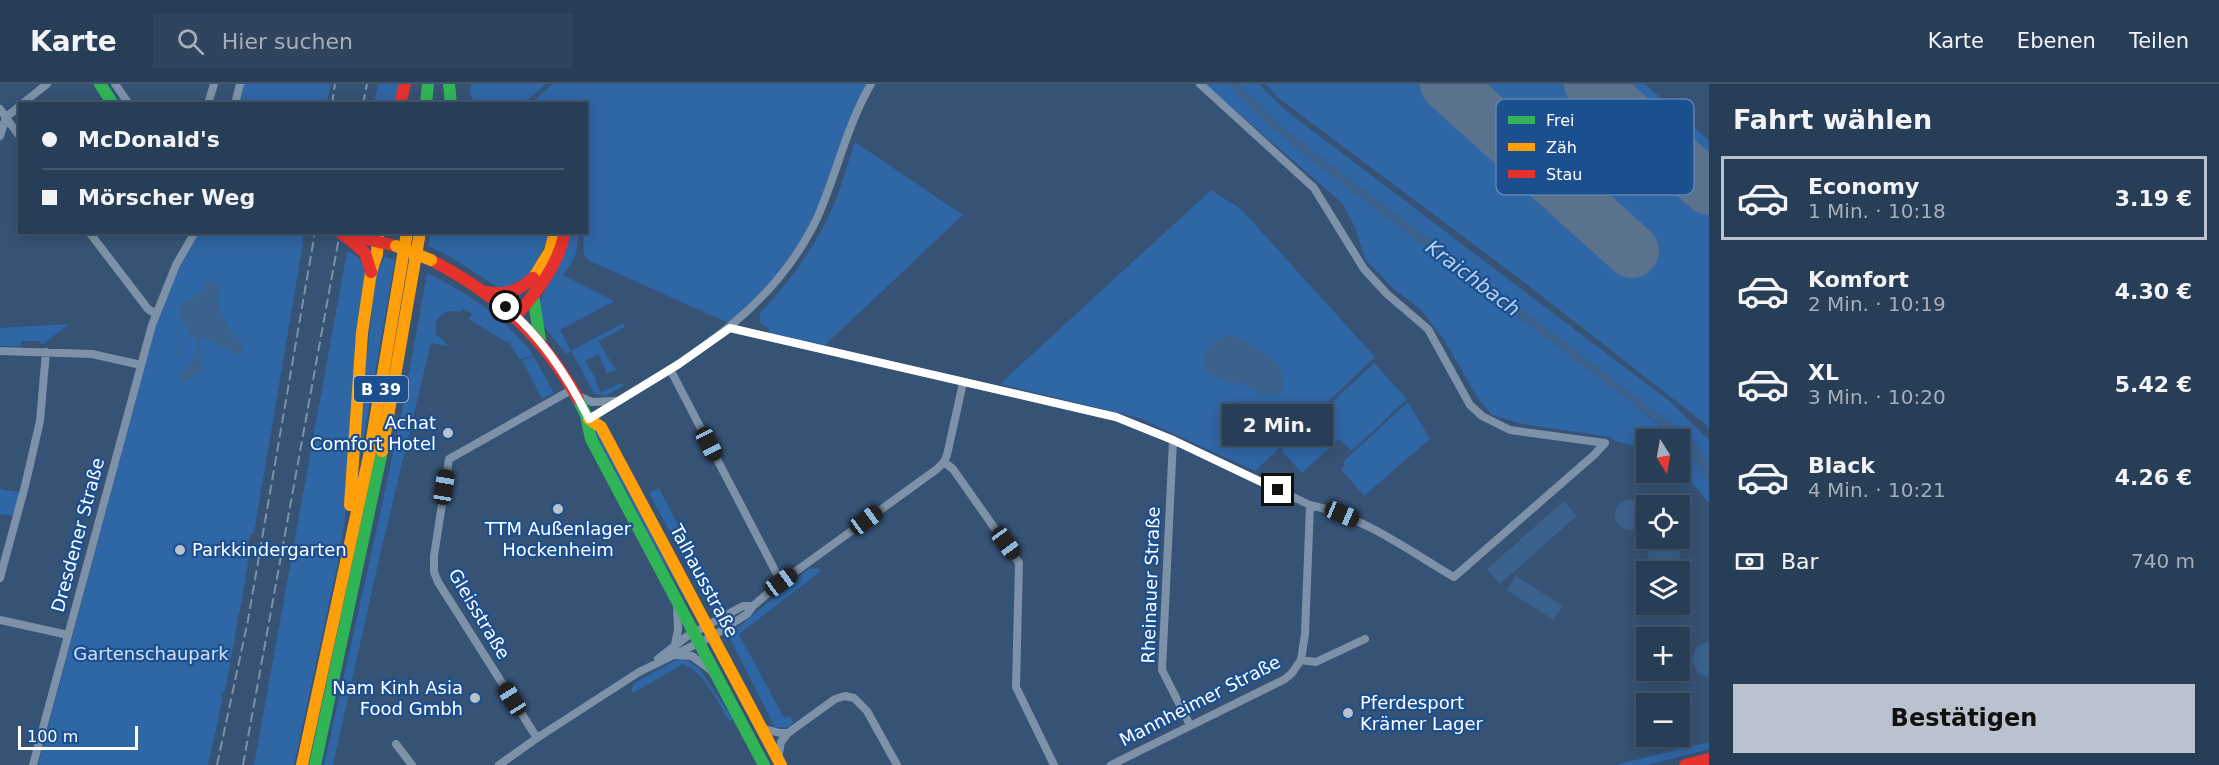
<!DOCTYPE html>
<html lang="de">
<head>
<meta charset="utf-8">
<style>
	body { margin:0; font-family:"DejaVu Sans",sans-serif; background:#30455d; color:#f1f3f6; height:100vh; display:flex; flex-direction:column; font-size:22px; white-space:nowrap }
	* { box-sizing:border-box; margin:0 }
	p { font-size:20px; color:#a5aeba }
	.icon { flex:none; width:33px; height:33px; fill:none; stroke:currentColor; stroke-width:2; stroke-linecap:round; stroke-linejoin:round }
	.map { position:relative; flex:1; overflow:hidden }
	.drawer { display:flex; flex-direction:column; background:#283e57; width:510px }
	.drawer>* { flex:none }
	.banner { position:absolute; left:18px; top:18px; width:570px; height:132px; border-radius:0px; box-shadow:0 3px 15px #0003,0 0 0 2px #44576d; display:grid; align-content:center; height:132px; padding:0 24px; background:#283e57 }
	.needle { width:39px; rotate:169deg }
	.buttons { position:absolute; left:1636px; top:345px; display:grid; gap:12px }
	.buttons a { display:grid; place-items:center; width:54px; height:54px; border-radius:0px; background:#283e57; box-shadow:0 3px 15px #0003,0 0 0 2px #44576d; font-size:30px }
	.scale { position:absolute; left:18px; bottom:15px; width:120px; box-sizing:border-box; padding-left:6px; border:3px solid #fff; border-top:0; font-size:16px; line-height:21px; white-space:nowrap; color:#fff; -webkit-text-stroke:4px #1b4f8f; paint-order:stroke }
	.end { position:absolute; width:27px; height:27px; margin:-14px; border:8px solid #fff; background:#111; box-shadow:0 0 0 3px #111 }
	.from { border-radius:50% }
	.bubble { position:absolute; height:42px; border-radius:0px; background:#283e57; box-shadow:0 3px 15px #0003,0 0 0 2px #44576d; font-size:20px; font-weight:600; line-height:42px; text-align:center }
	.car { position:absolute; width:18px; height:36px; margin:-18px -9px; border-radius:8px; box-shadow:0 0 4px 2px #0007; background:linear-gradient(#222 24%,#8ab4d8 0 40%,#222 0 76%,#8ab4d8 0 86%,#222 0) }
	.banner b { display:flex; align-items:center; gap:21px; height:57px; font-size:22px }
	.banner b+b { border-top:2px solid #44576d }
	.banner i { width:15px; height:15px; background:#f1f3f6 }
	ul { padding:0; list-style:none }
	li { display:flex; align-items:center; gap:18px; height:84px; margin:0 12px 9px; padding:0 12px; border:3px solid transparent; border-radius:0px }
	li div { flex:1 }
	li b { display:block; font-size:22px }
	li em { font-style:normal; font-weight:600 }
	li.selected { border-color:#b9c2ce }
	li>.icon { width:54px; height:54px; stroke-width:1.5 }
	h2 { padding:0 24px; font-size:27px; line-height:72px }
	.pay { display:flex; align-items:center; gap:15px; height:66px; padding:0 24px; font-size:22px }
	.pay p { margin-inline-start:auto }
	.action { display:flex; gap:12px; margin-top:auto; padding:12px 24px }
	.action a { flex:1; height:69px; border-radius:0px; background:#b9c2ce; color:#111; font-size:24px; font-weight:600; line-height:69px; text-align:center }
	header { display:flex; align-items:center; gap:36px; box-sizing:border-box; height:84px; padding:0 30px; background:#283e57; border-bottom:2px solid #44576d }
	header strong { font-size:28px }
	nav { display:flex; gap:33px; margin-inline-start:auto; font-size:21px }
	.search { width:420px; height:54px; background:#30455d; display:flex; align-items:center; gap:15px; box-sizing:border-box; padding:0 21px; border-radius:0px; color:#a5aeba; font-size:22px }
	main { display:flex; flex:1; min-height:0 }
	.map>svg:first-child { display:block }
</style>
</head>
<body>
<header>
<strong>Karte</strong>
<div class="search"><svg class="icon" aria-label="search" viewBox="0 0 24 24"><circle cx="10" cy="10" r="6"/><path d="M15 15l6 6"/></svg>Hier suchen</div>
<nav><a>Karte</a><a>Ebenen</a><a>Teilen</a></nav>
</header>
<main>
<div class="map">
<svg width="1709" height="681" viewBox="0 0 1709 681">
	<rect width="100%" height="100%" fill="#365274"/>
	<!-- green -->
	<path fill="#2f66a5" d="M243 0H331L327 19 238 20Z
		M378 0H401L395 19 374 20Z
		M471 0H546L524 19 474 20 470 8Z
		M553 0H866C841 50 830 105 802 154 783 187 758 212 730 238H726L590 177 584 171 583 149 586 148V20H530Z
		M1205 0H1228L1268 40 1308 74 1619 309 1676 355 1647 356V366L1616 357 1610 353 1522 340 1492 331 1479 316 1443 254 1421 226 1394 205 1365 175 1355 143 1342 119Z
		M1239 0H1259L1285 26 1668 316 1709 356V379L1697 362 1680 346 1312 66 1280 41Z
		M1266 0H1645L1709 57V345L1704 339 1525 199 1277 13Z
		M855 58 963 131 825 261 768 249 769 245 760 239V229C789 199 813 165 831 127 841 105 847 81 855 58Z
		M1211 106 1241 125 1375 273 1255 387 1139 334 1000 300Z
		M199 149H302L303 160 254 448 250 451 248 464 250 468 239 531 236 534 238 537 225 607 221 610 223 614 208 681H38L155 245 176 190Z
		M431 149H551L530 191 502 206 444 169 428 162Z
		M571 149H578C579 167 574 177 563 191L614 217 560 246 571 267 623 239 625 243 598 257 616 286 605 290 606 286 598 270 585 277 595 294 600 308 622 299 623 302 605 312 594 309 571 267 566 270 542 240 539 220Z
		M347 167C358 172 362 176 365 187L350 393 344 441 337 483 294 681H254Z
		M385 173 395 176 360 374V331L376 189Z
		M427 189C469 209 504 234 533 270L530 273 519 275 509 258 504 257 469 235 472 230 463 225 460 228C450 225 442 228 436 237V250L450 263 431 259 380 471 333 681H324L379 435 405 312Z
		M69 240 42 261 41 257H21V262H0V244Z
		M534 273 554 309 542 315 522 276Z
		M1374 279 1407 315 1352 367 1339 355 1302 389 1281 366Z
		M1408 318 1430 355 1364 412 1341 385 1345 381 1343 378Z
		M598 347 699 540 665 480 647 454 592 350Z
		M1680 359 1691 372 1709 399V419L1680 385Z
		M659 404 722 525 714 526 705 514 649 409Z
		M0 405 19 408 15 432 0 430Z
		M815 484 821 487 739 550 784 634 789 632 794 638 786 644 775 643 728 551C756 530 781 506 809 485Z
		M683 575 699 584 733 635 729 637C718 618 705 589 683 580L631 610 633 600 676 576Z
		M1709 658V665L1647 681H1615Z"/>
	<!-- water -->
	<path fill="#3b618d" d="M1228 0H1239L1280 41 1312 66 1680 346 1697 362 1709 379V399L1691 372 1680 359V356L1662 348 1666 346 1619 309 1308 74 1268 40Z
		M213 196 219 205C212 228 231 244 243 262L241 271C226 268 215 255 199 253L202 286 196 291 182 298 179 292C190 281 205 266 192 250L179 268V271L175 270 191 250 179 233 181 222 204 206 205 199Z
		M1228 251C1240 252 1274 273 1279 283 1283 290 1283 298 1282 306L1275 312C1271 311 1265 311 1261 310 1255 308 1250 303 1244 301 1228 296 1199 297 1205 272 1208 259 1216 255 1228 251Z
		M1615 431a15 15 0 1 1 30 0a15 15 0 1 1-30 0Z
		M1564 417 1577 432 1500 500 1487 485Z
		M1648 470a16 16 0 1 1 32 0a16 16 0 1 1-32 0Z
		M1516 492 1563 522 1553 536 1507 506Z
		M1709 557V593H1707L1698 589 1691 576 1697 562Z"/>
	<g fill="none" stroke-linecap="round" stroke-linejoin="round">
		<!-- runway -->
		<path stroke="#5a728e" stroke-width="54" d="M1447 0 1632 167
			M1591 0 1709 104"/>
		<!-- street -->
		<path stroke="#7d92a8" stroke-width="8" d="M115 0 129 20
			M1200 0 1314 104 1364 185 1387 210 1428 245 1470 321 1482 332 1510 346 1605 359
			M22 20 47 0
			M208 20 214 0
			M235 20 240 0
			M0 25 20 53
			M0 52 6 33 20 22
			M89 148 148 225 156 230
			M730 244 1116 333 1173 356 1310 421C1362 432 1408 466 1454 493L1594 371 1605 359
			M0 267 92 270 141 281
			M670 285 781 498
			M576 311 592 318 615 317
			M589 335C679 279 771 233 818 132 837 89 847 41 871 0
			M1173 356 1162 586 1190 641
			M944 378 953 385 1019 479 1016 603 1054 681
			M0 494 25 402 40 337 46 268
			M0 536 68 551
			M675 560 678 546 677 519
			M676 571 692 572 712 587
			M658 575 686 553 743 522H753
			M1301 576 1305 550 1310 421
			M761 644 780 649H788
			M537 654 438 498 434 488V472L449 375 573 305
			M396 660 412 681
			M778 675 781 658 788 649 835 615 845 612 854 614 867 627 897 681
			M33 681 152 241 176 181 195 148
			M499 681 537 654 639 588 713 552 747 530 753 522 781 498 937 385 944 378 947 371 963 299
			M1111 681 1285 595 1292 589 1301 576 1316 578 1365 555"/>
		<!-- fast -->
		<path stroke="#30b455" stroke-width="12" d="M100 0 113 20
			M449 0 451 20
			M426 20 428 0
			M533 211 540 256
			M578 315 586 331 591 355 764 681
			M315 681 382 367"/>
		<!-- slow -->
		<path stroke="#ff9f0a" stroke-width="12" d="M533 195 550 167 555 148
			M589 335 601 343 781 681
			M382 367 420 148
			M350 421 362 249 371 188 377 170 378 148
			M302 681 369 372 407 148"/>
		<!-- jam -->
		<path stroke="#e5322d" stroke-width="12" d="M400 20 405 0
			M349 151 396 162
			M353 158 365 169 371 188
			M431 176C496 210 542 250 578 315
			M488 208C507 212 519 206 533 194
			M516 232C538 206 558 182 565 148
			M1685 681 1709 675"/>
		<!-- rail -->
		<path stroke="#7e92a7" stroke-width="2" stroke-dasharray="10 4.5" stroke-linecap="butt" d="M332 20 335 0
			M363 20 367 0
			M217 681 248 536 315 148
			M243 681 340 148"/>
		<!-- slow-bridge -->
		<path stroke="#ff9f0a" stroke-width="12" d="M396 162 431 176"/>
		<!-- jam-bridge -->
		<path stroke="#e5322d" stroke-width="12" d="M341 149 353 158"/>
	</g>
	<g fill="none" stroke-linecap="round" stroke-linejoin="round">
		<!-- route -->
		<path stroke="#fff" stroke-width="8" d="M506 223C542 253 568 293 589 335L679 280 730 244 1116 333 1173 356 1278 406"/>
	</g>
	<!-- markers -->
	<g fill="#b9c2ce" stroke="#1b4f8f" stroke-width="2">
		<circle cx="448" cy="349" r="6"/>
		<circle cx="558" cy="425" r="6"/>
		<circle cx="180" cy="466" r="6"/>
		<circle cx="475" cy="614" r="6"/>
		<circle cx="1348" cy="629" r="6"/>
	</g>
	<g text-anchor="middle" stroke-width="4.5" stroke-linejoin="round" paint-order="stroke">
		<!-- shield labels -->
		<rect fill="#1b4f8f" stroke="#bbcadd" stroke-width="1.5" x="354" y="292" width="54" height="26" rx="4.5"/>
		<g font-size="16" font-weight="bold" fill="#fff">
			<text x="381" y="311">B 39</text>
		</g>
		<!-- poi labels -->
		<g font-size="18" fill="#fff" stroke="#1b4f8f" text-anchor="end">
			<text x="436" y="345">Achat<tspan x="436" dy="21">Comfort Hotel</tspan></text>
			<text x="558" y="451" text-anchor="middle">TTM Außenlager<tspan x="558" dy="21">Hockenheim</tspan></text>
			<text x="192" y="472" text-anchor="start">Parkkindergarten</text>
			<text x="463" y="610">Nam Kinh Asia<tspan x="463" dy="21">Food Gmbh</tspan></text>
			<text x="1360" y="625" text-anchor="start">Pferdesport<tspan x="1360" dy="21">Krämer Lager</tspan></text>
		</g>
		<!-- street labels -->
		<g font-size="18" fill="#fff" stroke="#1b4f8f">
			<text transform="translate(78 451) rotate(-75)" y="6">Dresdener Straße</text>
			<text transform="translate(704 497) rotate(62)" y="6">Talhausstraße</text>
			<text transform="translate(1151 501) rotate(-88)" y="6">Rheinauer Straße</text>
			<text transform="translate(479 530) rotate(59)" y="6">Gleisstraße</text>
			<text transform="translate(1200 617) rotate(-27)" y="6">Mannheimer Straße</text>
		</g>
		<!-- park labels -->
		<g font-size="18" fill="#cfe3fa" stroke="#1b4f8f">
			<text x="151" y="576">Gartenschaupark</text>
		</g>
		<!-- water labels -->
		<g font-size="20" font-style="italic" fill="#b5d3f5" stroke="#1b4f8f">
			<text transform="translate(1473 194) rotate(37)" y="7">Kraichbach</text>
		</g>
	</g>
	<!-- legend -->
	<rect x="1496" y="15" width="198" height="96" rx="9" fill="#1b4f8f" stroke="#5f84b1" stroke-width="1.5"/>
	<rect x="1508" y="32" width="27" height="8" fill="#30b455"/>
	<rect x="1508" y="59" width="27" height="8" fill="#ff9f0a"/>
	<rect x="1508" y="86" width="27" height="8" fill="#e5322d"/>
	<g font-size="16" fill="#fff">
		<text x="1546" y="42">Frei</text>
		<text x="1546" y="69">Zäh</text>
		<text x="1546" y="96">Stau</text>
	</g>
</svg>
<div class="buttons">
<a><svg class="needle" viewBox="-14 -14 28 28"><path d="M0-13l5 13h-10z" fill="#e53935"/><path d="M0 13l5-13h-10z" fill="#a5aeba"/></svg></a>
<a><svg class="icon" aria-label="locate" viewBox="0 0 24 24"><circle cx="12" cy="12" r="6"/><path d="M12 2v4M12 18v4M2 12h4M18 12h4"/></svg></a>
<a><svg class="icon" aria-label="layers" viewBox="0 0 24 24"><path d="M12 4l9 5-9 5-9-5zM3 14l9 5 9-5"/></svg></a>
<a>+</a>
<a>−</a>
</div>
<div class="scale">100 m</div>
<i class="end from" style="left:506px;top:223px"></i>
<i class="end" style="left:1278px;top:406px"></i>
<div class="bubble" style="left:1222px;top:320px;width:111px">2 Min.</div>
<i class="car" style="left:709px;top:360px;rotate:153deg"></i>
<i class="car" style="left:444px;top:403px;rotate:9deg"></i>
<i class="car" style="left:1342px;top:430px;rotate:113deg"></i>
<i class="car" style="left:866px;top:436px;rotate:54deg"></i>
<i class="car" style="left:1006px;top:459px;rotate:144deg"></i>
<i class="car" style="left:781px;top:498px;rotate:54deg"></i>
<i class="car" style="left:512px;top:615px;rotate:328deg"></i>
<div class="banner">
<b><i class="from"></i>McDonald's</b>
<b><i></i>Mörscher Weg</b>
</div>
</div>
<section class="drawer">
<h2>Fahrt wählen</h2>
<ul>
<li class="selected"><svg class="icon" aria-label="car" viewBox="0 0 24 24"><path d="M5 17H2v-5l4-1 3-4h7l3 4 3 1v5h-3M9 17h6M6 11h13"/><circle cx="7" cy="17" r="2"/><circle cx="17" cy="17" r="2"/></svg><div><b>Economy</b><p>1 Min. · 10:18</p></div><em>3.19 €</em></li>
<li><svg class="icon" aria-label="car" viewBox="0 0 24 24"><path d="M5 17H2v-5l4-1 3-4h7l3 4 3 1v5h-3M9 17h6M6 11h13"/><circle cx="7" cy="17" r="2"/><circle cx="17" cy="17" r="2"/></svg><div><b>Komfort</b><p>2 Min. · 10:19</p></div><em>4.30 €</em></li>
<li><svg class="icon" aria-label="car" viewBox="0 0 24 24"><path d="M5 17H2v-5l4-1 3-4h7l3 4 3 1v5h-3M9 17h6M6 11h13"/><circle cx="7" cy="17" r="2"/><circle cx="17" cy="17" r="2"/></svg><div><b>XL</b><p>3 Min. · 10:20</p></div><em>5.42 €</em></li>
<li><svg class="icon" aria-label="car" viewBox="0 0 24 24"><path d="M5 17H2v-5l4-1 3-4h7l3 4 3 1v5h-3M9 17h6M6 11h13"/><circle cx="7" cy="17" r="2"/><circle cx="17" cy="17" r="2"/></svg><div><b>Black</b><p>4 Min. · 10:21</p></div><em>4.26 €</em></li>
</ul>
<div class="pay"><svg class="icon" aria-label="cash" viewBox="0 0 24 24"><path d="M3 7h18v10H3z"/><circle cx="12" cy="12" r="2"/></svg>Bar<p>740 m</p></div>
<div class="action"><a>Bestätigen</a></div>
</section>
</main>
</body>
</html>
